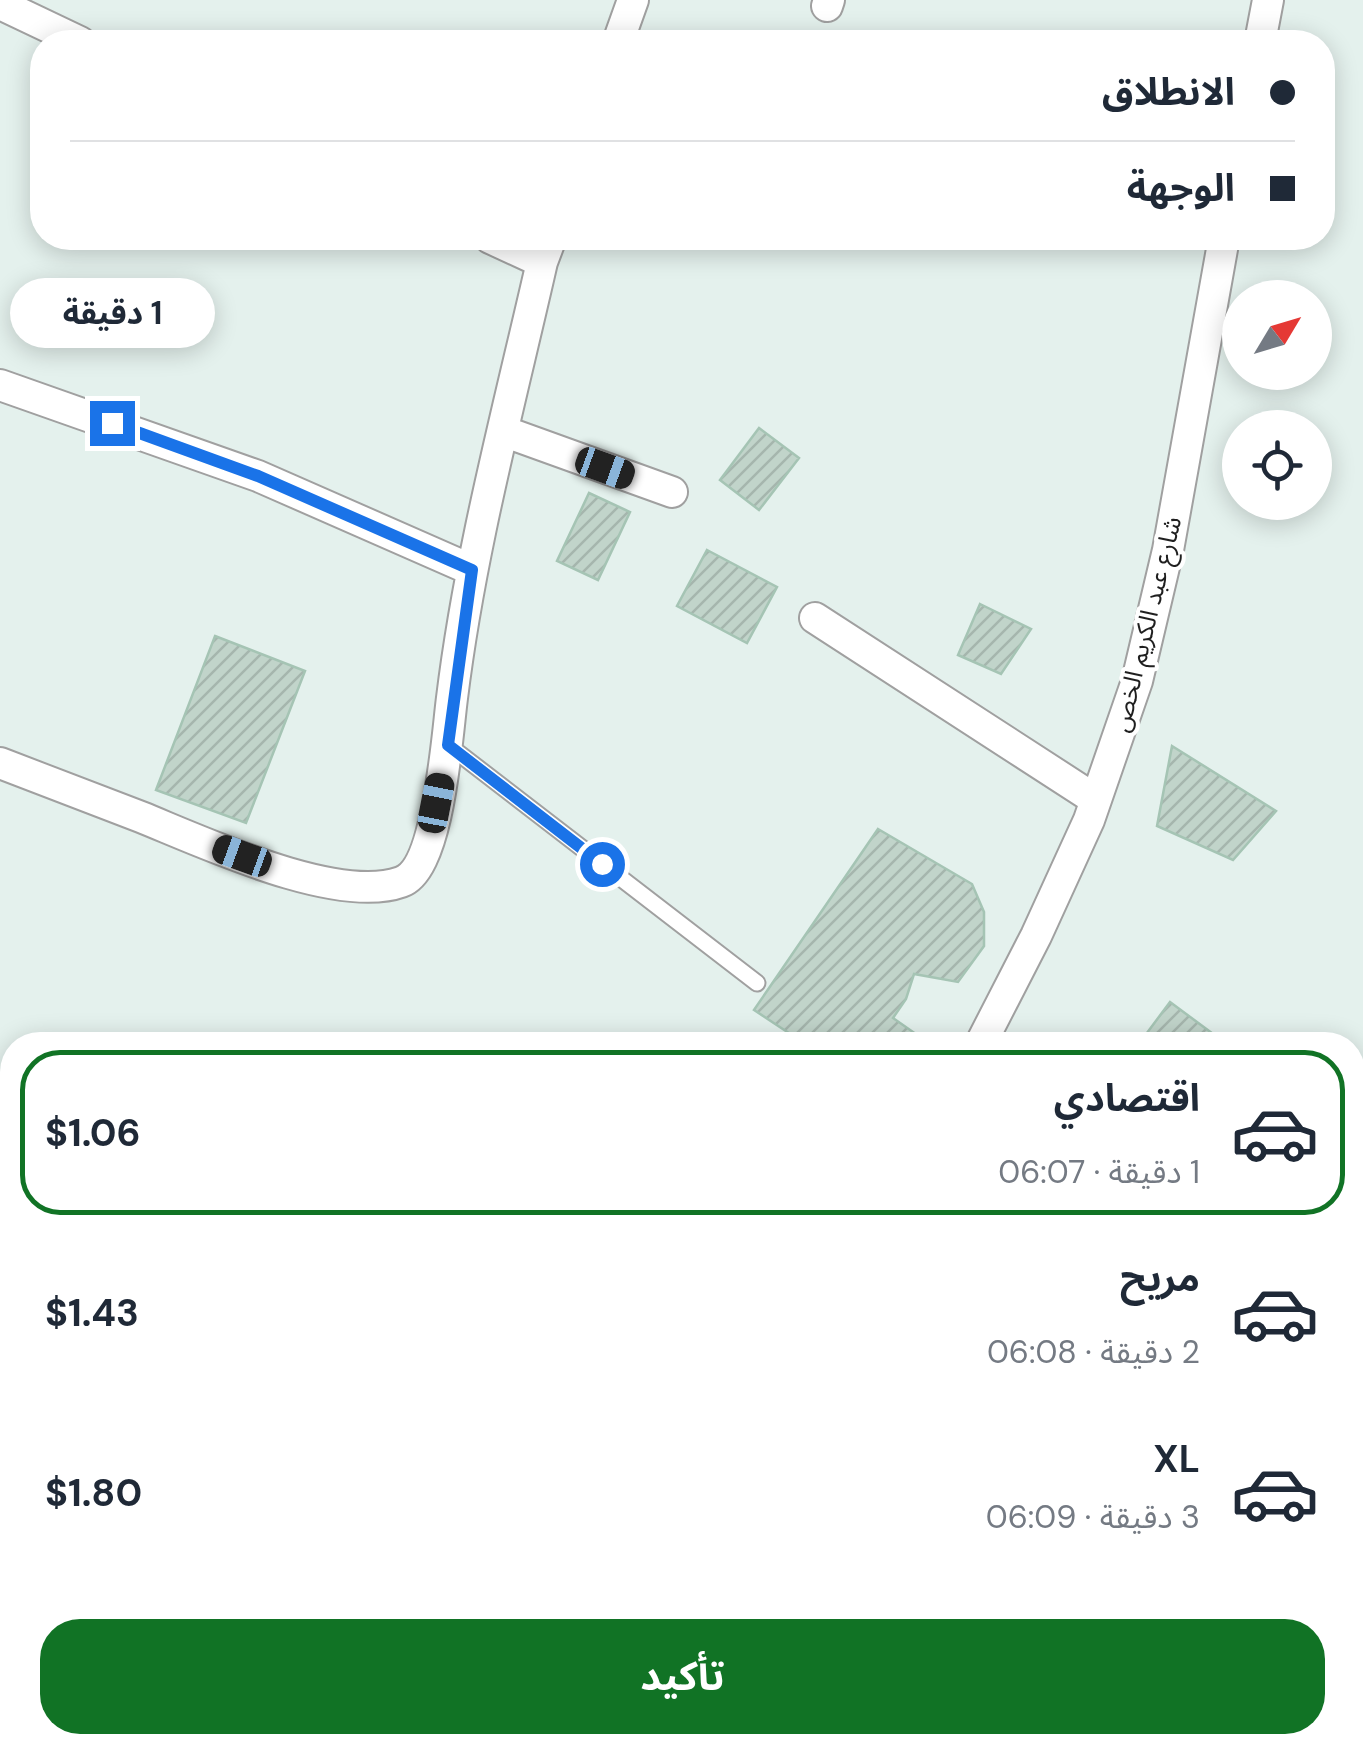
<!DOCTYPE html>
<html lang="ar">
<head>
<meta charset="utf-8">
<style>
	body { margin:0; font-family:"DM Sans","Noto Sans Arabic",sans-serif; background:#f2f2f3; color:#1f2937; direction:rtl; height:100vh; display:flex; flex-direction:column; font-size:38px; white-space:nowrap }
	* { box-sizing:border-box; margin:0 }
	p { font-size:32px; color:#747a83 }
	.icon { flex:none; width:55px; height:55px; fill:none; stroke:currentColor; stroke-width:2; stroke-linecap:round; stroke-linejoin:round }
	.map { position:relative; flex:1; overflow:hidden; direction:ltr }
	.side { position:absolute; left:0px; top:1032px; width:1365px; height:722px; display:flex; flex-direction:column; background:#fff; border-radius:40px 40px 0 0; box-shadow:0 5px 25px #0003; direction:rtl }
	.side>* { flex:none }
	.guide { position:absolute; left:30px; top:30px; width:1305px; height:220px; border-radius:40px; box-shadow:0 5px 25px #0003; direction:rtl; display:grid; align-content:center; height:220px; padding:0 40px; background:#fff }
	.needle { width:65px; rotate:52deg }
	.tools { position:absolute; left:1222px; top:280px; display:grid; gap:20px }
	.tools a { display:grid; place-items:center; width:110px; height:110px; border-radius:50%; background:#fff; box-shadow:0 5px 25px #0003; font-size:50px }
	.end { position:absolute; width:45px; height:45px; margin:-22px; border:12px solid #1a73e8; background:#fff; box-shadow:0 0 0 5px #fff }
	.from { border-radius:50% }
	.bubble { position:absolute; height:70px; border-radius:35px; background:#fff; box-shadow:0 5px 25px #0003; font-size:32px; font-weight:700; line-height:70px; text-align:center; direction:rtl }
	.car { position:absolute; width:30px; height:60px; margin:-30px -15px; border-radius:12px; box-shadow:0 0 8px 2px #0007; background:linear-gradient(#222 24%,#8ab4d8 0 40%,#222 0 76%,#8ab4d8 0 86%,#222 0) }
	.guide b { display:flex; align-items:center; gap:35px; height:95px; font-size:38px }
	.guide b+b { border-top:2px solid #e0e1e3 }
	.guide i { width:25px; height:25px; background:#1f2937 }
	ul { padding:18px 0 0; list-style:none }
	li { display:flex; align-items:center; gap:30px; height:165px; margin:0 20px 15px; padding:0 20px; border:5px solid transparent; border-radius:40px }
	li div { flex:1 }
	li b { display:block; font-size:38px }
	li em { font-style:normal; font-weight:700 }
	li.selected { border-color:#117325 }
	li>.icon { width:90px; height:90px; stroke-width:1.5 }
	.button { display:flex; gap:20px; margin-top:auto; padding:20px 40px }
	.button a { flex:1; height:115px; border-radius:40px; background:#117325; color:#fff; font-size:40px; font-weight:700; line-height:115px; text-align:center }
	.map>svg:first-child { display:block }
</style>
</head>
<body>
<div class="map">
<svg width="1363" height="1753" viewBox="0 0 1363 1753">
	<defs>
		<pattern id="building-hatch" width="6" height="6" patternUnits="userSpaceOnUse" patternTransform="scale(2.5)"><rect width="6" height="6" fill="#c1d4ca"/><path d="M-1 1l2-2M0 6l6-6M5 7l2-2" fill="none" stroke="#a5b6ad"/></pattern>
	</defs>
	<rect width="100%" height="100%" fill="#e4f1ed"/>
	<!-- building -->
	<path fill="url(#building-hatch)" stroke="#a5c4b4" stroke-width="2.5" d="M759 428 799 458 759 510 720 480Z
		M589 493 630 512 598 580 557 561Z
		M707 550 777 587 747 643 677 606Z
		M980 604 1031 629 1001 674 958 655Z
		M215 636 305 671 246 823 156 790Z
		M1172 746 1276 811 1233 860 1157 826Z
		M878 829 972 884 984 912V946L958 982 914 974 906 999 893 1018 923 1039 919 1045H807L754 1010Z
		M1170 1002 1228 1045H1138Z
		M1352 1137 1363 1145V1444L1359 1450 1352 1445Z
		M260 1742H292L293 1753H261Z
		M374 1742H417L426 1753H368Z
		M628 1742H685L687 1753H630Z"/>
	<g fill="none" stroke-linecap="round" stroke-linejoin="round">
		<defs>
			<path id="service" d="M448 745 757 983"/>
			<path id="minor" d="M0 4 80 42
				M827 6 829 0
				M618 42 633 0
				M1260 42 1268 0
				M490 238 542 262
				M0 385 258 476 472 570
				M503 431 672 492
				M815 618 1096 800
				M0 763C47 781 94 799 141 817 203 842 337 905 401 882 439 869 447 736 452 698 470 551 509 407 542 262L551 238
				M980 1045 1036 936 1089 820 1137 681 1168 550 1224 238
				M342 1742V1753
				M713 1753V1742"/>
		</defs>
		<!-- service casing -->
		<use href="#service" stroke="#a0a0a0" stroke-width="19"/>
		<!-- minor casing -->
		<use href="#minor" stroke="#a0a0a0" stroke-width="34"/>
		<!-- service -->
		<use href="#service" stroke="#fff" stroke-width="15"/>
		<!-- minor -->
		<use href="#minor" stroke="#fff" stroke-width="30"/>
	</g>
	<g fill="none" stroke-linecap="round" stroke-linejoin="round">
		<!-- route -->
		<path stroke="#1a73e8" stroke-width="12" d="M112 423 258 476 472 570 448 745 602 864"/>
	</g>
	<g text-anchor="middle" stroke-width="8" stroke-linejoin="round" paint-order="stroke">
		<!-- street labels -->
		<g font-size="25" fill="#1f1f1f" stroke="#fff">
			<text transform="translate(1146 624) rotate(-76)" y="9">شارع عبد الكريم الخص</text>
		</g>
	</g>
</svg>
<div class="tools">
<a><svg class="needle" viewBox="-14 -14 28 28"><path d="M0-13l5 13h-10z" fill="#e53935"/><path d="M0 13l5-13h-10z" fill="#747a83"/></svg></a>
<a><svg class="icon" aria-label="locate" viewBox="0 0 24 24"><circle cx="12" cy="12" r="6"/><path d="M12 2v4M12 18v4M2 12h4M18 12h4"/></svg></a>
</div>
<i class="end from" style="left:602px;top:864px"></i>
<i class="end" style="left:112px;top:423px"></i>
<div class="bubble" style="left:10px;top:278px;width:205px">1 دقيقة</div>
<i class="car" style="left:605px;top:468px;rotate:110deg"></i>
<i class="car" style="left:436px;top:803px;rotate:11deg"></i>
<i class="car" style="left:242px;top:856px;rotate:290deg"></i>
<div class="guide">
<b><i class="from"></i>الانطلاق</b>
<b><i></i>الوجهة</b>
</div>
<section class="side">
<ul>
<li class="selected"><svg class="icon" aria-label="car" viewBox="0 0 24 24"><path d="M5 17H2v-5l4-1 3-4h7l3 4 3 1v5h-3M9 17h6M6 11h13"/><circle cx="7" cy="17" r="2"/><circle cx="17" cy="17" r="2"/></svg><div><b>اقتصادي</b><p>1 دقيقة · 06:07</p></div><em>$1.06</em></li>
<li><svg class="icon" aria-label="car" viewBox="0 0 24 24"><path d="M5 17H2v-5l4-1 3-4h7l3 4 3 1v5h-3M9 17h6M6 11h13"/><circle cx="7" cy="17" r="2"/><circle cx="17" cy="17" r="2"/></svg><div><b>مريح</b><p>2 دقيقة · 06:08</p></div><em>$1.43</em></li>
<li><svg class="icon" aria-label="car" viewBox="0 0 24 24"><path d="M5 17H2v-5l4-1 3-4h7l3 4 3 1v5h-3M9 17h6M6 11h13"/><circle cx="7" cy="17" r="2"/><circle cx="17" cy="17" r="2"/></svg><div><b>XL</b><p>3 دقيقة · 06:09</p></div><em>$1.80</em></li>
</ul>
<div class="button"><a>تأكيد</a></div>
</section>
</div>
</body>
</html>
